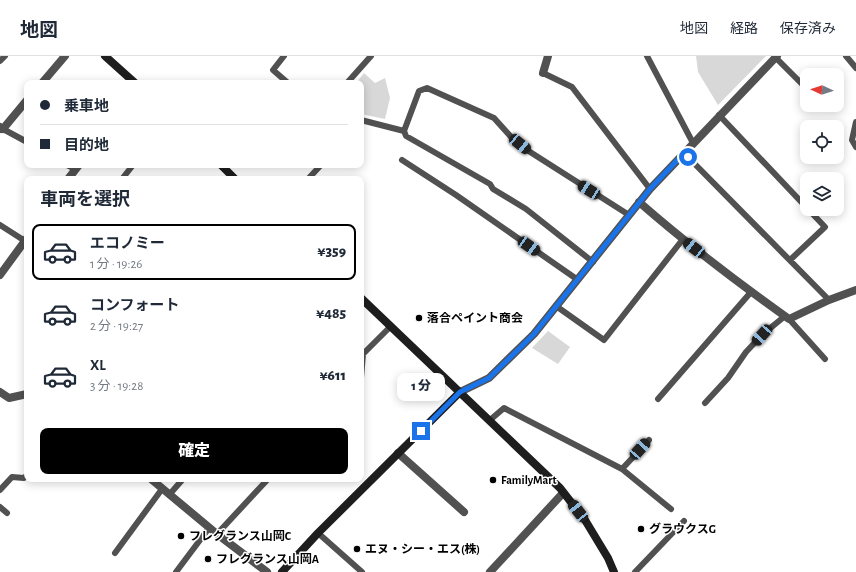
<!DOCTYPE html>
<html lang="ja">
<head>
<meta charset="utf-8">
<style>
	body { margin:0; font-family:"Alegreya Sans","Noto Sans JP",sans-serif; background:#f6f6f7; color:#1f2937; height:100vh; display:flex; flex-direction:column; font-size:15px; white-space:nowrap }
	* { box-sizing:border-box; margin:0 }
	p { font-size:13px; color:#747a83 }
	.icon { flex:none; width:22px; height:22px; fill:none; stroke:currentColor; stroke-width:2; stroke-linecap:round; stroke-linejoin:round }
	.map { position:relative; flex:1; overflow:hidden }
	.side { position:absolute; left:24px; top:120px; width:340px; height:306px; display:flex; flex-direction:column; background:#fff; border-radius:8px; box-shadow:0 2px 10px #0003 }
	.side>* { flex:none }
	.guide { position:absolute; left:24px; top:24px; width:340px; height:88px; border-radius:8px; box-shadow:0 2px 10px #0003; display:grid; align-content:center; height:88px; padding:0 16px; background:#fff }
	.needle { width:26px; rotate:274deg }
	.fabs { position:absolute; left:800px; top:12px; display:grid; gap:8px }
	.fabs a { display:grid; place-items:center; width:44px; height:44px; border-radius:8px; background:#fff; box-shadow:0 2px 10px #0003; font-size:20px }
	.end { position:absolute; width:18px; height:18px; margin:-9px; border:5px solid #1a73e8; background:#fff; box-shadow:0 0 0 2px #fff }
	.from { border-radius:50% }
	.bubble { position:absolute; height:28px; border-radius:8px; background:#fff; box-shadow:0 2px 10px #0003; font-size:13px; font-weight:800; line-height:28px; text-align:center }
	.car { position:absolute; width:12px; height:24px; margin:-12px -6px; border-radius:5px; box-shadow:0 0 3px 1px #0007; background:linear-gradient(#222 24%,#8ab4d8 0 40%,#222 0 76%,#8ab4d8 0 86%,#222 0) }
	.guide b { display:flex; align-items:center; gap:14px; height:38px; font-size:15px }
	.guide b+b { border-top:1px solid #e0e1e3 }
	.guide i { width:10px; height:10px; background:#1f2937 }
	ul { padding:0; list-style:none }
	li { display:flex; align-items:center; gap:12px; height:56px; margin:0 8px 6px; padding:0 8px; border:2px solid transparent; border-radius:8px }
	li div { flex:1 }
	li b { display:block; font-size:15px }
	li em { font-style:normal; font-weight:800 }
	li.on { border-color:#000 }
	li>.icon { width:36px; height:36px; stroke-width:1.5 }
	h2 { padding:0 16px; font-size:18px; line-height:48px }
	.action { display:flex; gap:8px; margin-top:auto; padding:8px 16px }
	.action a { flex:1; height:46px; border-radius:8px; background:#000; color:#fff; font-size:16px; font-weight:800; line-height:46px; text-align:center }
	header { display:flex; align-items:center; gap:24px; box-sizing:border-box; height:56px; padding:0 20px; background:#fff; border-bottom:1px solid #e0e1e3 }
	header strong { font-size:19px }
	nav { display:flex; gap:22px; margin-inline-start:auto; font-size:14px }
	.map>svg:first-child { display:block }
</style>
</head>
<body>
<header>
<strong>地図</strong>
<nav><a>地図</a><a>経路</a><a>保存済み</a></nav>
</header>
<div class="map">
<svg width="856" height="516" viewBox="0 0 856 516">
	<rect width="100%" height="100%" fill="#fff"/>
	<!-- green -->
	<path fill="#d8d8d8" d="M696 0H766L718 49 698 16Z
		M364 17 375 27 385 22 390 42 385 63 361 58V27H356Z
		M548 275 570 291 558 308 532 292Z"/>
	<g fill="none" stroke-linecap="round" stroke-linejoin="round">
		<!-- lane -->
		<path stroke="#515151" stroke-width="6" d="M284 0 273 14 288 27
			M647 0 693 87
			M846 0 856 12
			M775 1 807 33
			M0 5 5 0
			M543 17 572 31 650 133
			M347 27 371 0
			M719 59 807 152
			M361 64 404 75
			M856 66 852 84 856 91
			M1 74 3 73 27 86
			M684 97 829 244
			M402 104 456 139 578 224
			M67 109 75 113
			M122 123 133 109
			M308 123 321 109
			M0 169 25 185
			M790 204 825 171 808 153
			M593 206 526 153 493 133 490 128 406 80 404 75 419 35 427 32 494 62 512 82 527 94 629 159
			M556 250 604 284 683 183
			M789 263 825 303
			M361 322 363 298 391 270
			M658 343 751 236
			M705 347 728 322 746 296 762 279 785 260
			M490 364 504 352 622 413 671 453
			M622 413 649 384
			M0 434 12 421 24 422 27 419
			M169 439 183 423
			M0 451 7 457
			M318 477 362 516
			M217 478 268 423
			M115 497 162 433
			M176 516 209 472
			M635 516 684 465"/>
		<!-- street -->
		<path stroke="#515151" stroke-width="8" d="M543 17 548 0
			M42 27 65 0
			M0 71 3 73 27 44
			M68 123 79 109
			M639 146C687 188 737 226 789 263L829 244 856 234
			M0 219 27 182
			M0 336 9 342 27 338
			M460 336 489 322 534 278 650 133 777 0
			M398 397 464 456
			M151 423 217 478 267 516
			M490 516 563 437"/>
		<!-- secondary -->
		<path stroke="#1e1e1e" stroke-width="8" d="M105 0 135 27
			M221 109 235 123
			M361 242 560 432 585 464 608 502 614 516
			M282 516 318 477 460 336"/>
	</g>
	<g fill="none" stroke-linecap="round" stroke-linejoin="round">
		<!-- route -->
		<path stroke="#1a73e8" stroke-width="5" d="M421 375 460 336 489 322 534 278 650 133 684 97 688 101"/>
	</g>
	<!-- markers -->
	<g fill="#000" stroke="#fff" stroke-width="1.5">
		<circle cx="419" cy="262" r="4"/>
		<circle cx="493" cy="424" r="4"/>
		<circle cx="641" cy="473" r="4"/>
		<circle cx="181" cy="480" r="4"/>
		<circle cx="357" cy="493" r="4"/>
		<circle cx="208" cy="503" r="4"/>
	</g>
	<g text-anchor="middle" stroke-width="3" stroke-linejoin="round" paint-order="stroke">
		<!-- poi labels -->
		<g font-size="12" font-weight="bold" fill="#000" stroke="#fff" text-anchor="start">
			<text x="427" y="266">落合ペイント商会</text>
			<text x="501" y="428">FamilyMart</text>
			<text x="649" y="477">グラウクスG</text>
			<text x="189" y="484">フレグランス山岡C</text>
			<text x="365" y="497">エヌ・シー・エス(株)</text>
			<text x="216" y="507">フレグランス山岡A</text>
		</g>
	</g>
</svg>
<div class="fabs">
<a><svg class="needle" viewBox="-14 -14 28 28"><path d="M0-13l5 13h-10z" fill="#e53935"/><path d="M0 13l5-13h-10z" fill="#747a83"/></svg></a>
<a><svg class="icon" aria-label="locate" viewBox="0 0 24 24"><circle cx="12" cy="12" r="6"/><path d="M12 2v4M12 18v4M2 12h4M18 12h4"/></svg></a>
<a><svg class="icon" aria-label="layers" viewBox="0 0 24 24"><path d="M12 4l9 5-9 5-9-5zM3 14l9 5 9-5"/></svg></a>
</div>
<i class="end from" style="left:688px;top:101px"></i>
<i class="end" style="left:421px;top:375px"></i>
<div class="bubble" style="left:397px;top:317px;width:48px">1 分</div>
<i class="car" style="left:520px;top:88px;rotate:129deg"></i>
<i class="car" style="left:589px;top:134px;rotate:302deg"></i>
<i class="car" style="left:529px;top:190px;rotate:125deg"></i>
<i class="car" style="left:694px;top:192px;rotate:308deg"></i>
<i class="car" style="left:762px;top:279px;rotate:222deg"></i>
<i class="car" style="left:640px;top:393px;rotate:42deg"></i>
<i class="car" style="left:578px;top:455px;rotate:322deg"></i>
<div class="guide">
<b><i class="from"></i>乗車地</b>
<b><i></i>目的地</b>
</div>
<section class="side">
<h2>車両を選択</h2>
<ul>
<li class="on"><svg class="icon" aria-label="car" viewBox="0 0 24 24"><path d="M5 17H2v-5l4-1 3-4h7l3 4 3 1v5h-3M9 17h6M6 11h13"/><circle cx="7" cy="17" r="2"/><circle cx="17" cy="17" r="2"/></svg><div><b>エコノミー</b><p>1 分 · 19:26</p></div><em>¥359</em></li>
<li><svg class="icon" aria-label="car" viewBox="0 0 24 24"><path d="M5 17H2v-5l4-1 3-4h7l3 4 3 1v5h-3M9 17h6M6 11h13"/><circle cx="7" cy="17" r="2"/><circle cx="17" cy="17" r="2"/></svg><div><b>コンフォート</b><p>2 分 · 19:27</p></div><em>¥485</em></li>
<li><svg class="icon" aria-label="car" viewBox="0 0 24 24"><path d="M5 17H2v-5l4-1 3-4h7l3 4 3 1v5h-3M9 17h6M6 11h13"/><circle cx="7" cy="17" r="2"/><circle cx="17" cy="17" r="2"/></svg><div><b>XL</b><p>3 分 · 19:28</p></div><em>¥611</em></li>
</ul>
<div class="action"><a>確定</a></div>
</section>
</div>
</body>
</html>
